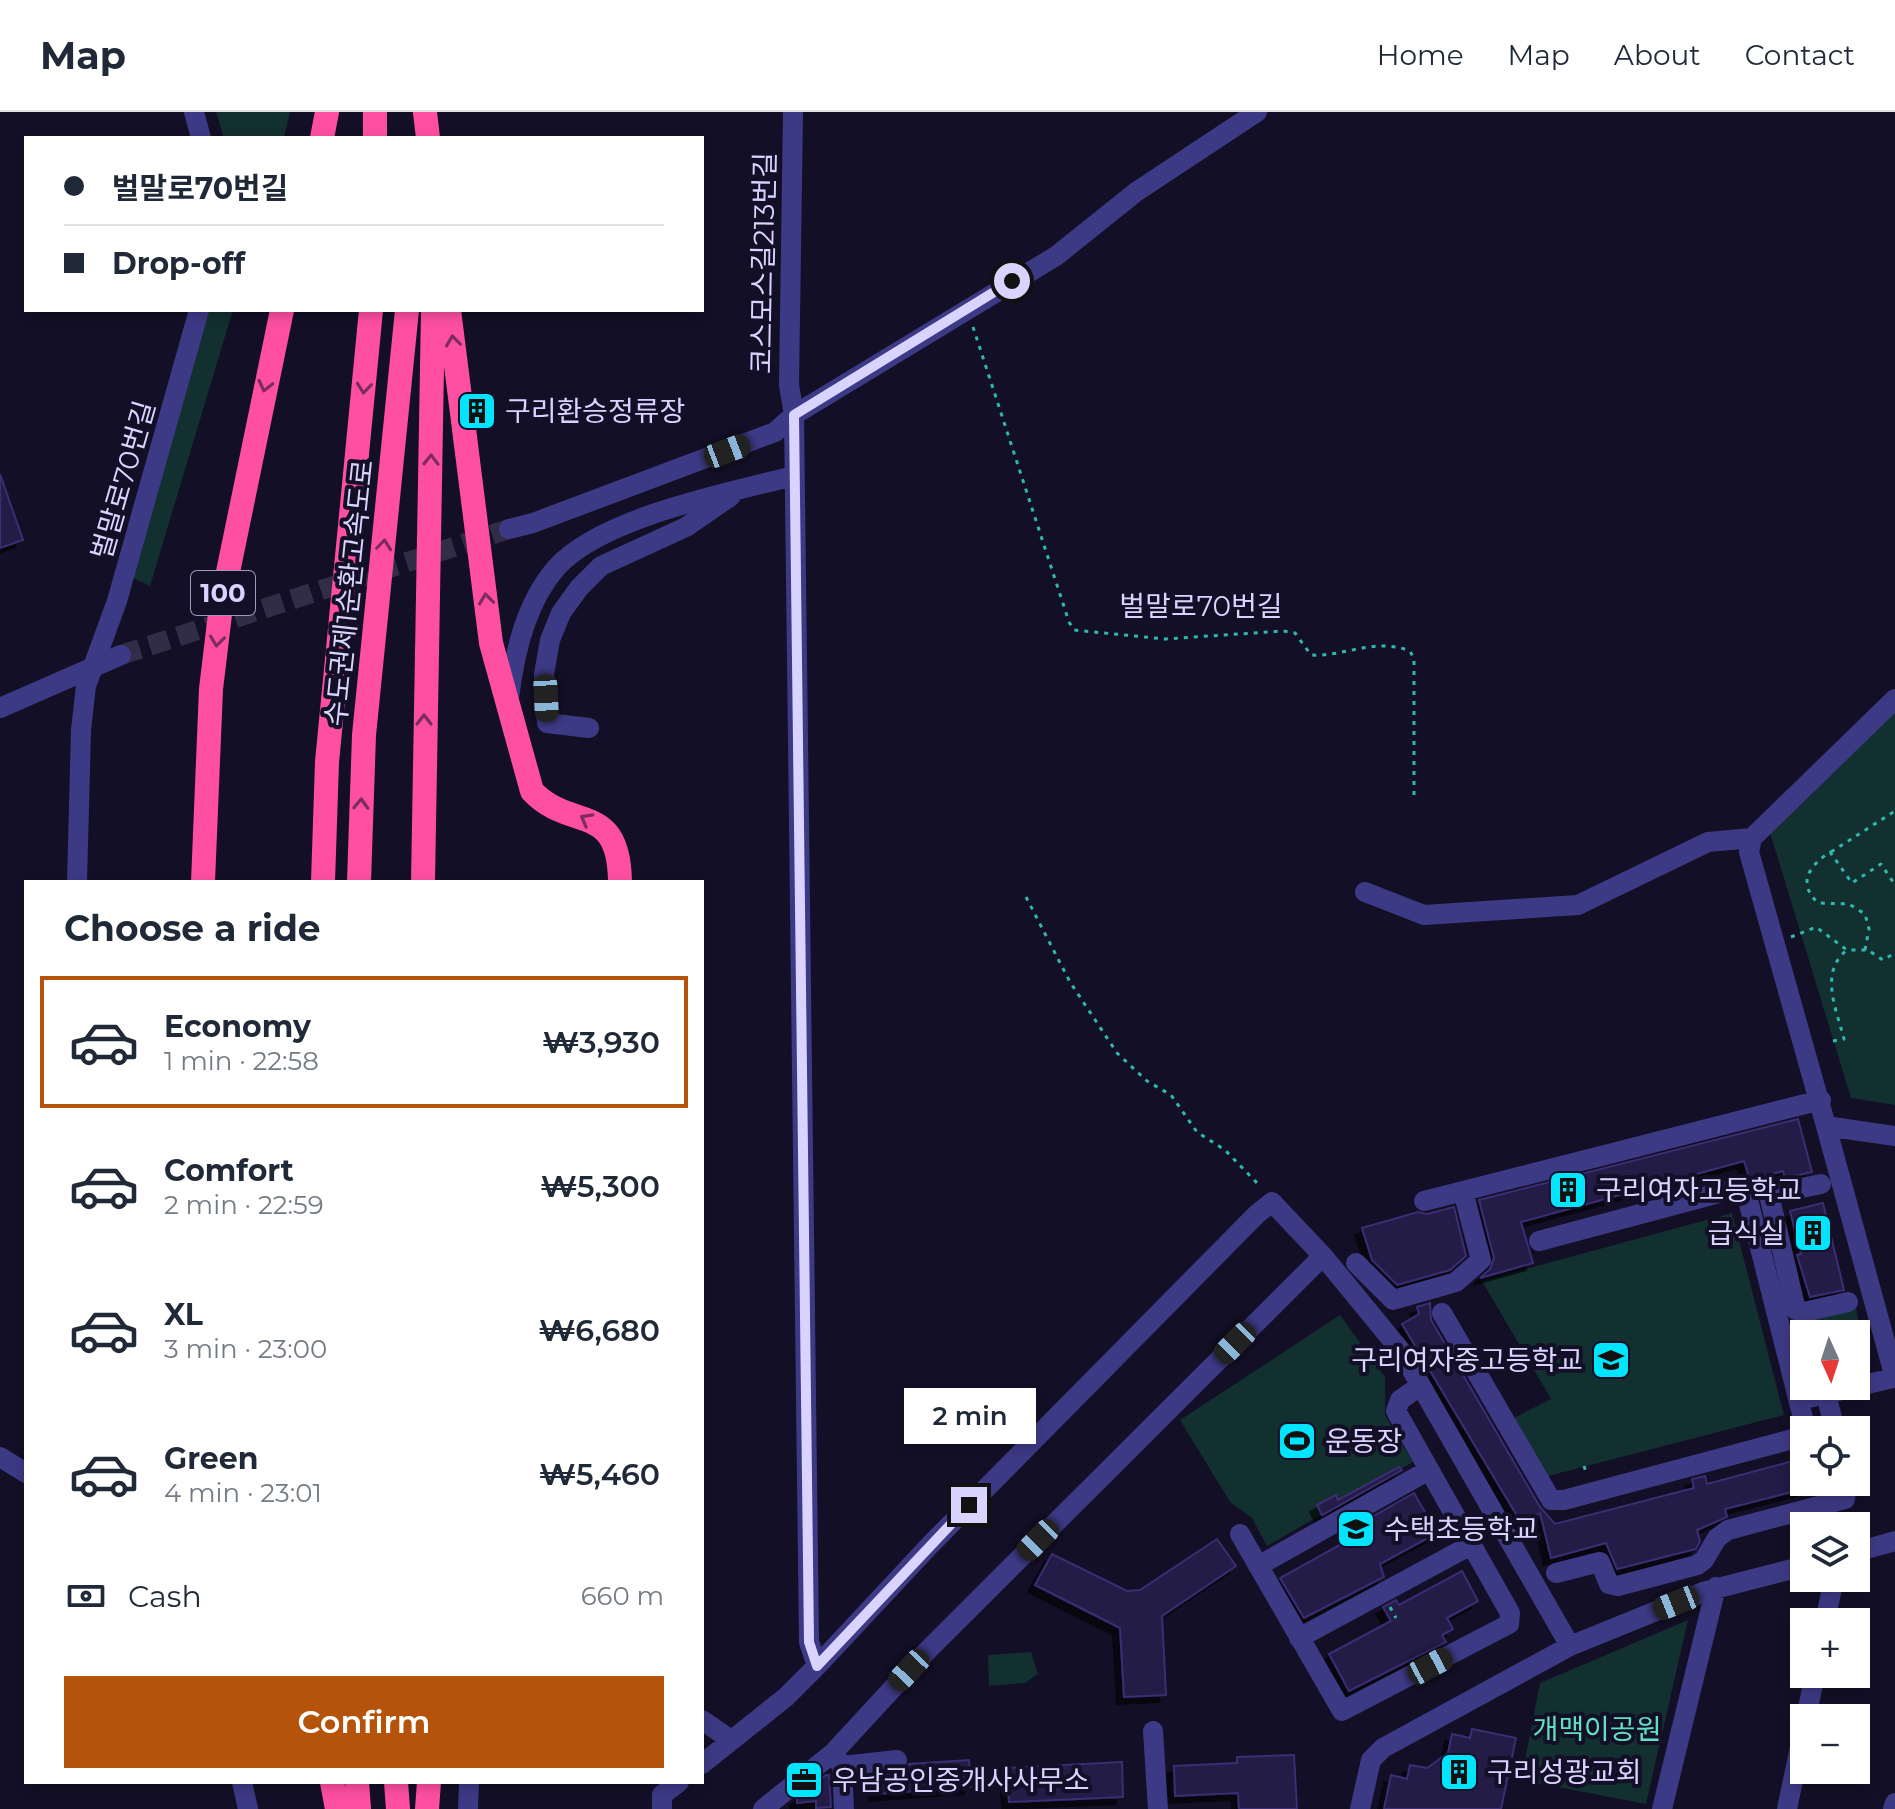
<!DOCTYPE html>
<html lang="en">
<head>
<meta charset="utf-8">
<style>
	body { margin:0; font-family:Montserrat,"Noto Sans KR",sans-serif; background:#f2f2f3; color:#1f2937; height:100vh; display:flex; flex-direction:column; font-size:30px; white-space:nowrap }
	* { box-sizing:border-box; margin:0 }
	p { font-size:26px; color:#747a83 }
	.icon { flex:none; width:44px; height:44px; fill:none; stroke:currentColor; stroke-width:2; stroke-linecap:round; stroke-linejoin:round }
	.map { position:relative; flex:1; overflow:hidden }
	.drawer { position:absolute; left:24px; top:768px; width:680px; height:904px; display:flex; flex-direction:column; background:#fff; border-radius:0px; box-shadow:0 4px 12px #0003 }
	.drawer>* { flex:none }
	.hud { position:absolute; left:24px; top:24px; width:680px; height:176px; border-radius:0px; box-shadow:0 4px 12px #0003; display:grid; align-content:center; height:176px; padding:0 40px; background:#fff }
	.needle { width:52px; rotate:177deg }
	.fabs { position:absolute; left:1790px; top:1208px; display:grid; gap:16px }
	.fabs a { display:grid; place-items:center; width:80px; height:80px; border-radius:0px; background:#fff; box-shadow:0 4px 12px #0003; font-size:40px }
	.end { position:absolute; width:36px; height:36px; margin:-18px; border:10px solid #d9d4ff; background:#111; box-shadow:0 0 0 4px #111 }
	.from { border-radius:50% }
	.bubble { position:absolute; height:56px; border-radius:0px; background:#fff; box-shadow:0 4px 12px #0003; font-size:26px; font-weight:600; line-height:56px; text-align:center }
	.car { position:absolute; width:24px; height:48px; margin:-24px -12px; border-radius:10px; box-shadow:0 0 6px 2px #0007; background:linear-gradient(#222 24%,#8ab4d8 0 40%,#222 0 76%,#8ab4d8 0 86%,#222 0) }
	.hud b { display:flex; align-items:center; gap:28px; height:76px; font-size:30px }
	.hud b+b { border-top:2px solid #e0e1e3 }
	.hud i { width:20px; height:20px; background:#1f2937 }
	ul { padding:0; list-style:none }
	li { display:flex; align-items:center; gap:24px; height:132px; margin:0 16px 12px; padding:0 24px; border:4px solid transparent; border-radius:0px }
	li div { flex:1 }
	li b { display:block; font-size:30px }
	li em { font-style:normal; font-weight:600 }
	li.selected { border-color:#b45309 }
	li>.icon { width:72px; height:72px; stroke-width:1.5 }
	h2 { padding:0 40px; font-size:36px; line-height:96px }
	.pay { display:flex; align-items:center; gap:20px; height:88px; padding:0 40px; font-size:30px }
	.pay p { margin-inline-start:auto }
	.primary-button { display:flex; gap:16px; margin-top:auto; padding:16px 40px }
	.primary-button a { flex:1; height:92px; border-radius:0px; background:#b45309; color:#fff; font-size:32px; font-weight:600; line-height:92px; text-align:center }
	header { display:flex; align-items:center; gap:48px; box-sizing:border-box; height:112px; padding:0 40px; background:#fff; border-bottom:2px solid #e0e1e3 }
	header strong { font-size:38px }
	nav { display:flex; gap:44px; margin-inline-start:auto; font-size:28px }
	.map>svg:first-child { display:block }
</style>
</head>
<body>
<header>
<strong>Map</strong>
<nav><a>Home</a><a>Map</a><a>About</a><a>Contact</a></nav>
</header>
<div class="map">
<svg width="1895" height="1697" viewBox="0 0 1895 1697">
	<defs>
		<filter id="shadow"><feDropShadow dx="-7" dy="7" stdDeviation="0" flood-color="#0009"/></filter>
	</defs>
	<rect width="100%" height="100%" fill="#130f26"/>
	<!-- green -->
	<path fill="#12302f" d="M216 0H290L284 26H224Z
		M203 198H233L150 474 131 465Z
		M1895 596V993L1851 986 1768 714Z
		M1732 1101 1784 1303 1544 1365 1512 1307 1551 1287 1482 1169Z
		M1855 1193 1869 1255 1856 1258V1222H1804V1270L1790 1208Z
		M1340 1203 1385 1265V1303L1413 1350 1267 1434 1252 1406 1230 1390 1180 1308Z
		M1688 1508 1646 1692 1521 1668 1540 1571Z
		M1031 1540 1038 1562 1025 1571 989 1574 988 1543Z"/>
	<!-- building -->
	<path fill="#241b47" stroke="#3b2d73" stroke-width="2" filter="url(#shadow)" d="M0 362 23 428 0 436Z
		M1798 1007 1812 1060 1785 1066 1783 1059 1750 1068 1744 1049 1521 1110 1533 1151 1480 1166 1490 1157 1494 1146 1479 1088Z
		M1823 1091 1844 1178 1810 1185 1797 1143 1801 1142 1790 1099Z
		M1454 1095 1466 1144 1450 1158 1397 1173 1372 1148 1362 1116 1418 1100 1427 1102Z
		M1430 1191 1431 1208 1540 1395 1555 1412 1694 1376 1692 1367 1705 1364 1707 1372 1804 1346V1377L1725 1397 1727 1405 1697 1418 1700 1429 1696 1437 1617 1457 1606 1431 1551 1446 1540 1401 1522 1412 1402 1212 1419 1202 1417 1195Z
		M1399 1355 1402 1358 1322 1403 1317 1393 1336 1383 1338 1388Z
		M1414 1381 1437 1421 1380 1452 1384 1465 1304 1506 1280 1466 1356 1424 1351 1417Z
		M1217 1427 1236 1454 1162 1504 1166 1583 1124 1585 1120 1516 1035 1473 1052 1442 1127 1479 1140 1478Z
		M1462 1459 1478 1489 1447 1506 1453 1517 1442 1523 1446 1530 1349 1579 1329 1542 1391 1509 1383 1495 1396 1488 1399 1493Z
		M1472 1617 1516 1626 1501 1697H1384L1391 1663 1407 1667 1410 1653 1427 1656 1448 1641 1452 1622 1470 1626Z
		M1294 1643 1297 1697H1239L1238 1681 1175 1684 1174 1654 1237 1651V1645Z
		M969 1648 971 1675 876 1682 875 1664 899 1661 909 1652Z
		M1122 1650 1123 1685 1009 1690 1007 1656Z
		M826 1663H829L831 1695 816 1696V1689L797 1691V1687Z"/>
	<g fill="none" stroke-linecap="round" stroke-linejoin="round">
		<!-- minor-tunnel -->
		<path stroke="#312d47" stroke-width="20" stroke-dasharray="20 10" stroke-linecap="butt" d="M121 543 509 417"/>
		<!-- path -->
		<path stroke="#2fb8b0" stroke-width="3" stroke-dasharray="4 6" stroke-linecap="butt" d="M973 215 1069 510 1074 518 1165 527 1283 519 1295 521 1311 543C1344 545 1376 525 1410 539L1414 547V687
			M1831 740 1895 699
			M1026 785 1070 870 1117 941 1147 969 1171 983 1197 1020 1225 1038 1260 1074
			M1791 825 1816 815 1847 838H1868L1883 848 1895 841
			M1865 838 1869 817 1865 802 1849 792 1818 791C1797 771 1809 754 1830 740L1852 771 1881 752 1895 773
			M1833 929 1844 927C1836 896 1819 860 1847 838
			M1836 1213 1844 1222
			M1850 1222 1854 1207
			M1584 1354 1587 1363
			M1390 1495 1396 1506"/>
		<!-- minor -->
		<path stroke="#3d3a85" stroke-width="20" d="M194 0 201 26
			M793 0 789 273 794 303 809 1530 817 1554 930 1433 1257 1102 1272 1090 1323 1144
			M509 417 533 411 775 320 794 303 1056 144 1136 80 1257 0
			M509 587C514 542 525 492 556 456 600 406 729 380 794 364
			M1895 587 1752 726 1749 740 1826 1014 1895 1024
			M0 596 121 543
			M589 616 547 611 544 562 550 528 561 501 579 476 601 454 686 415 731 384
			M77 770 81 618 86 574 117 489 199 198
			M1365 780 1424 803 1578 793 1708 730 1752 726
			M1826 1014 1895 1266
			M1821 1072 1773 1082 1770 1087 1796 1198 1804 1200 1848 1190
			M1424 1089 1821 988
			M1539 1129 1734 1077 1746 1080 1806 1318
			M1356 1151 1393 1188 1456 1170 1481 1148 1463 1079
			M1442 1201 1551 1388H1564L1804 1324
			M1826 1282 1835 1318
			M1800 1288 1893 1266
			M0 1345 26 1361
			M1240 1422 1342 1599 1509 1512 1510 1501 1396 1299 1400 1288 1420 1274
			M1856 1440 1895 1429
			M1258 1454 1429 1358
			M1556 1461 1600 1450 1609 1472 1618 1474 1697 1453 1704 1448 1717 1426 1728 1418 1845 1387 1847 1370
			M1825 1510 1834 1466
			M1299 1526 1471 1433
			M1806 1606 1815 1562
			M702 1608 731 1628
			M1153 1619 1158 1697
			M833 1641 842 1654 897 1648
			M702 1652 786 1585 817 1554
			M842 1654 844 1697
			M242 1670 248 1697
			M468 1697 469 1670
			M662 1697V1683L679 1670
			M763 1697 833 1641 928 1538 1323 1144 1401 1239 1570 1534
			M1360 1697 1371 1648 1383 1636 1570 1534 1703 1480 1804 1454
			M1662 1697 1716 1475
			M1787 1697 1804 1616
			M1893 1697 1895 1691"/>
		<!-- highway -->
		<path stroke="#ff4fa3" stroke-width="24" d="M375 0V26
			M425 0 428 26
			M322 26 327 0
			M449 198 491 531 532 679C570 720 619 688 620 770
			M203 770 211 577 221 494 282 198
			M323 770 327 650 371 198
			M359 770 364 623 407 198
			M423 770 433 198
			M332 1670 337 1697
			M357 1670 359 1697
			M396 1670 398 1697
			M427 1697 429 1670"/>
	</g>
	<!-- one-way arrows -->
	<defs><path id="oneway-chevron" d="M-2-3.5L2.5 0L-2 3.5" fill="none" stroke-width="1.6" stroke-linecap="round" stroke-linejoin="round" transform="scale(2)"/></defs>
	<g stroke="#7d2c5e">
		<use href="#oneway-chevron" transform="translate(453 229) rotate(-97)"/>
		<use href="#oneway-chevron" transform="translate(265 274) rotate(103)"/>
		<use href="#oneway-chevron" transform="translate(364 276) rotate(96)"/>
		<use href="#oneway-chevron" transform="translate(431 348) rotate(-89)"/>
		<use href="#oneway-chevron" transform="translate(384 433) rotate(-84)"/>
		<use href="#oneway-chevron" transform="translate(486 487) rotate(-97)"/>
		<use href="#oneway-chevron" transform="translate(217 529) rotate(97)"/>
		<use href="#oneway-chevron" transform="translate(424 608) rotate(-90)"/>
		<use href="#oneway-chevron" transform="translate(361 692) rotate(-88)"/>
		<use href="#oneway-chevron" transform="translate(586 707) rotate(-151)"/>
	</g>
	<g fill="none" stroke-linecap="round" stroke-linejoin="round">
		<!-- route -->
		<path stroke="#d9d4ff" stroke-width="10" d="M969 1393 817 1554 809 1530 794 303 1012 169"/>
	</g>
	<!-- icons -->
	<defs>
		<symbol id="building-square" viewBox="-11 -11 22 22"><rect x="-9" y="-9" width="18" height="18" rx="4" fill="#00e5ff" stroke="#130f26"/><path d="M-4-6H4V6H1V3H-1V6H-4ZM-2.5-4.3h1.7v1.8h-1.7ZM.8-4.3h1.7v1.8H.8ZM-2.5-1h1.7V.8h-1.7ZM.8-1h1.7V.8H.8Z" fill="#111"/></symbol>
		<symbol id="school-square" viewBox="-11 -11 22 22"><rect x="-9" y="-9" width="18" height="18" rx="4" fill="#00e5ff" stroke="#130f26"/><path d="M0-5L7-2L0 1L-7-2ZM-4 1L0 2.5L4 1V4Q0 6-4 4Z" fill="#111"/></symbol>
		<symbol id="stadium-square" viewBox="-11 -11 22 22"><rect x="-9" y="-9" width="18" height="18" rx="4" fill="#00e5ff" stroke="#130f26"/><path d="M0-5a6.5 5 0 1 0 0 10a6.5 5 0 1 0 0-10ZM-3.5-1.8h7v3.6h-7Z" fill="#111"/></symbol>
		<symbol id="office-square" viewBox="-11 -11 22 22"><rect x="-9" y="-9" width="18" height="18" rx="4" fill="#00e5ff" stroke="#130f26"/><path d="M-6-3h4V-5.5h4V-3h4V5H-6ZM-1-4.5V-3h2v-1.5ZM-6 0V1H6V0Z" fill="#111"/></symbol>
	</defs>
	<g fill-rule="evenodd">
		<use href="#building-square" x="455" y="277" width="44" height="44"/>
		<use href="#building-square" x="1546" y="1056" width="44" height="44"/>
		<use href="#building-square" x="1791" y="1099" width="44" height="44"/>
		<use href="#school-square" x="1589" y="1226" width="44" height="44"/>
		<use href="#stadium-square" x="1275" y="1307" width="44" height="44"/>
		<use href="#school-square" x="1334" y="1395" width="44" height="44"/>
		<use href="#building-square" x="1437" y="1638" width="44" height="44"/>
		<use href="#office-square" x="782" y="1646" width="44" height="44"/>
	</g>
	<g text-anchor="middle" stroke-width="8" stroke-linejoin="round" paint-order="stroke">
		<!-- shield labels -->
		<rect fill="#130f26" stroke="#9e99be" stroke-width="2" x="191" y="459" width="64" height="44" rx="6"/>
		<g font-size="26" font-weight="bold" fill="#d9d4ff">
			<text x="223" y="490">100</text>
		</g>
		<!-- street labels -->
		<g font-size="28" fill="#d9d4ff" stroke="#130f26">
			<text transform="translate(763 151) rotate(-89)" y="10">코스모스길213번길</text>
			<text transform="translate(123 368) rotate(-74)" y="10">벌말로70번길</text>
			<text transform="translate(349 481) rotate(-84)" y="10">수도권제1순환고속도로</text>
			<text x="1201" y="504">벌말로70번길</text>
		</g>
		<!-- poi labels -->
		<g font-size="28" fill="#d9d4ff" stroke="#130f26" text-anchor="start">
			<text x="505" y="309">구리환승정류장</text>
			<text x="1596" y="1088">구리여자고등학교</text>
			<text x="1785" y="1131" text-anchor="end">급식실</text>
			<text x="1583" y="1258" text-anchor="end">구리여자중고등학교</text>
			<text x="1325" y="1339">운동장</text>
			<text x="1384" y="1427">수택초등학교</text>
			<text x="1487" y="1670">구리성광교회</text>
			<text x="832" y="1678">우남공인중개사사무소</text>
		</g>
		<!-- park labels -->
		<g font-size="28" fill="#5fe0c0" stroke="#130f26">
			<text x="1597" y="1627">개맥이공원</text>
		</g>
	</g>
</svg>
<div class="fabs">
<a><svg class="needle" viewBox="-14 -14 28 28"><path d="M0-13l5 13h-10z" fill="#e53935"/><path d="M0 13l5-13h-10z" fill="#747a83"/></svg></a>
<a><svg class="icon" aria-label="locate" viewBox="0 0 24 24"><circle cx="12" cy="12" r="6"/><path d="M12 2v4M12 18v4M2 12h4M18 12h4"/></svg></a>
<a><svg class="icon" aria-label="layers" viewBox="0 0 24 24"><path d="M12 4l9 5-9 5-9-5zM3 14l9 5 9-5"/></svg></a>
<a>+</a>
<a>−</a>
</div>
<i class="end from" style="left:1012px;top:169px"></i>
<i class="end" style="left:969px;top:1393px"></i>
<div class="bubble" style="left:904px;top:1276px;width:132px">2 min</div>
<i class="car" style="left:727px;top:339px;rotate:69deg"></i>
<i class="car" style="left:546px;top:586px;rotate:177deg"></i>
<i class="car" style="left:1235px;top:1231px;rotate:225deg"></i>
<i class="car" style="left:1038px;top:1428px;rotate:225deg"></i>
<i class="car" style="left:1676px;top:1491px;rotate:248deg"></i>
<i class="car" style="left:1430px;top:1554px;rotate:62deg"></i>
<i class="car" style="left:909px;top:1558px;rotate:223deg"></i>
<div class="hud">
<b><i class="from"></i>벌말로70번길</b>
<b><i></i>Drop-off</b>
</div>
<section class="drawer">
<h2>Choose a ride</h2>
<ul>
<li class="selected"><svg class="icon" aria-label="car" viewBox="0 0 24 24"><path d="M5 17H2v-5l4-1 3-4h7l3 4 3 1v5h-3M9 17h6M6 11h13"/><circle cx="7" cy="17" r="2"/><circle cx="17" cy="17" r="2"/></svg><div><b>Economy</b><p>1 min · 22:58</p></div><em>₩3,930</em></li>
<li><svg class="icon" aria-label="car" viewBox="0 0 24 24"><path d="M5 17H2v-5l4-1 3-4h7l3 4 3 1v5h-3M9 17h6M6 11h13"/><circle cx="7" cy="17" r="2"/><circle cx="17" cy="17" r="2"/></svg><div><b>Comfort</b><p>2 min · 22:59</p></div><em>₩5,300</em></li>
<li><svg class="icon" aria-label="car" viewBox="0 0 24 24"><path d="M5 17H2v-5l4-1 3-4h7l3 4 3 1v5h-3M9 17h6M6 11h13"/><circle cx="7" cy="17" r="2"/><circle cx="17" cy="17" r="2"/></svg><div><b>XL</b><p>3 min · 23:00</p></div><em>₩6,680</em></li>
<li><svg class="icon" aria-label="car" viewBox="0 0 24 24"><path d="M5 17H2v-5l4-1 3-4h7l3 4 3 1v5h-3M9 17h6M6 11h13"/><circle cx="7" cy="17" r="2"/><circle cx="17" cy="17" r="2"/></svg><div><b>Green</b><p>4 min · 23:01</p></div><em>₩5,460</em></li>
</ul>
<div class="pay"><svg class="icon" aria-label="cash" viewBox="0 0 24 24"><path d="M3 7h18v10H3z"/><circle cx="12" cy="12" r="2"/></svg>Cash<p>660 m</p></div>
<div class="primary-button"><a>Confirm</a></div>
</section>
</div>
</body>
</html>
